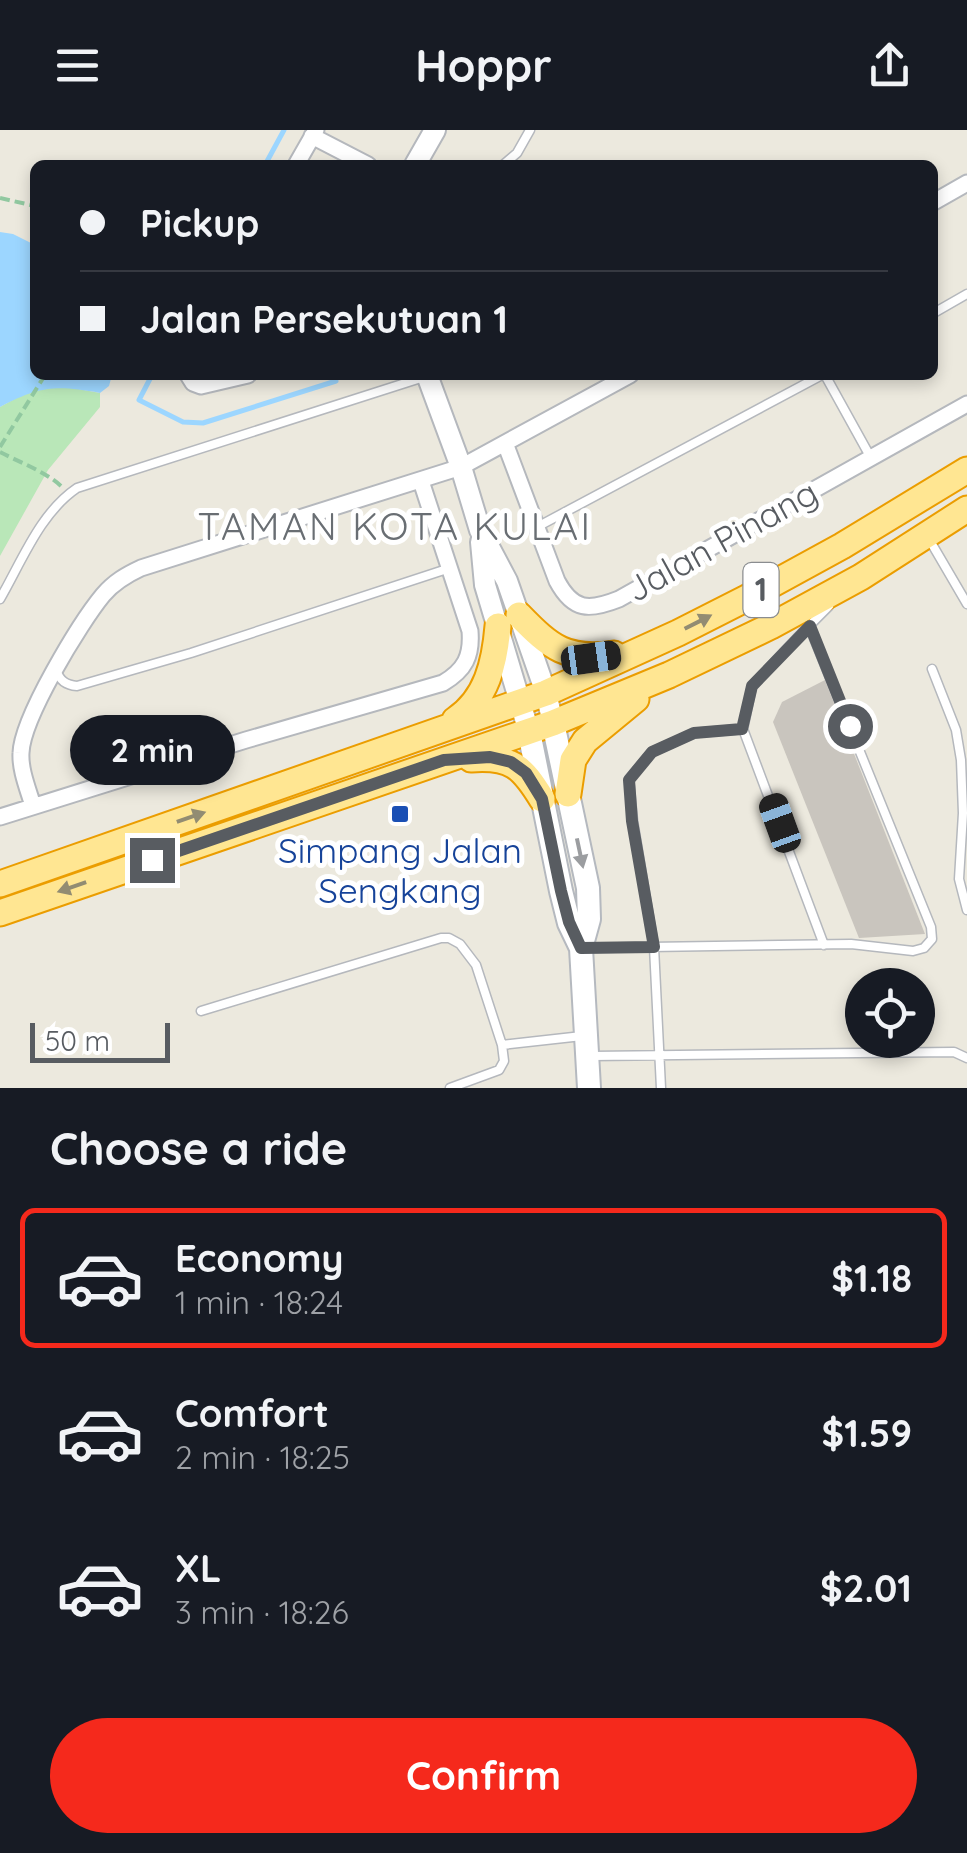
<!DOCTYPE html>
<html lang="en">
<head>
<meta charset="utf-8">
<style>
	body { margin:0; font-family:Quicksand,sans-serif; background:#242831; color:#f1f3f6; height:100vh; display:flex; flex-direction:column; font-size:38px; white-space:nowrap }
	* { box-sizing:border-box; margin:0 }
	p { font-size:32px; color:#9ea1a6 }
	.icon { flex:none; width:55px; height:55px; fill:none; stroke:currentColor; stroke-width:2; stroke-linecap:round; stroke-linejoin:round }
	.map { position:relative; height:958px; overflow:hidden }
	.drawer { display:flex; flex-direction:column; background:#171b24; flex:1 }
	.drawer>* { flex:none }
	.hud { position:absolute; left:30px; top:30px; width:908px; height:220px; border-radius:15px; box-shadow:0 5px 15px #0003; display:grid; align-content:center; height:220px; padding:0 50px; background:#171b24 }
	.fabs { position:absolute; left:845px; top:838px; display:grid; gap:20px }
	.fabs a { display:grid; place-items:center; width:90px; height:90px; border-radius:50%; background:#171b24; box-shadow:0 5px 15px #0003; font-size:50px }
	.scale { position:absolute; left:30px; bottom:25px; width:140px; box-sizing:border-box; padding-left:10px; border:5px solid #585c61; border-top:0; font-size:28px; line-height:35px; white-space:nowrap; color:#585c61; -webkit-text-stroke:8px #fff; paint-order:stroke }
	.end { position:absolute; width:45px; height:45px; margin:-22px; border:12px solid #585c61; background:#fff; box-shadow:0 0 0 5px #fff }
	.from { border-radius:50% }
	.bubble { position:absolute; height:70px; border-radius:35px; background:#171b24; box-shadow:0 5px 15px #0003; font-size:32px; font-weight:700; line-height:70px; text-align:center }
	.car { position:absolute; width:30px; height:60px; margin:-30px -15px; border-radius:12px; box-shadow:0 0 8px 2px #0007; background:linear-gradient(#222 24%,#8ab4d8 0 40%,#222 0 76%,#8ab4d8 0 86%,#222 0) }
	.hud b { display:flex; align-items:center; gap:35px; height:95px; font-size:38px }
	.hud b+b { border-top:2px solid #363941 }
	.hud i { width:25px; height:25px; background:#f1f3f6 }
	ul { padding:0; list-style:none }
	li { display:flex; align-items:center; gap:30px; height:140px; margin:0 20px 15px; padding:0 30px; border:5px solid transparent; border-radius:15px }
	li div { flex:1 }
	li b { display:block; font-size:38px }
	li em { font-style:normal; font-weight:700 }
	li.current { border-color:#f5291c }
	li>.icon { width:90px; height:90px; stroke-width:1.5 }
	h2 { padding:0 50px; font-size:45px; line-height:120px }
	.cta { display:flex; gap:20px; margin-top:auto; padding:20px 50px }
	.cta a { flex:1; height:115px; border-radius:60px; background:#f5291c; color:#fff; font-size:40px; font-weight:700; line-height:115px; text-align:center }
	header { display:flex; justify-content:space-between; align-items:center; height:130px; padding:0 50px; background:#171b24; font-size:45px; font-weight:700 }
	.map>svg:first-child { display:block }
</style>
</head>
<body>
<header><svg class="icon" aria-label="menu" viewBox="0 0 24 24"><path d="M4 6h16M4 12h16M4 18h16"/></svg>Hoppr<svg class="icon" aria-label="share" viewBox="0 0 24 24"><path d="M12 15V3M7 8l5-5 5 5M5 13v7h14v-7"/></svg></header>
<div class="map">
<svg width="967" height="958" viewBox="0 0 967 958">
	<rect width="100%" height="100%" fill="#ece9de"/>
	<!-- green -->
	<path fill="#b9e7b8" d="M62 256 100 263V277L48 340 0 426V277L27 262Z"/>
	<!-- water -->
	<path fill="#9cd6ff" d="M0 102 13 104 35 115V245H112L109 256 100 263C56 255 40 256 0 277Z"/>
	<g fill="none" stroke-linecap="round" stroke-linejoin="round">
		<!-- stream -->
		<path stroke="#9cd6ff" stroke-width="5" d="M265 35 284 0
			M152 245 139 270 183 292 203 293 336 251"/>
	</g>
	<!-- building -->
	<path fill="#c9c5be" d="M825 550 925 804 859 808 773 592 782 572Z"/>
	<g fill="none" stroke-linecap="round" stroke-linejoin="round">
		<defs>
			<path id="service" d="M503 35 517 23 530 0
				M932 184 967 164
				M825 245 871 328
				M537 397 822 245
				M929 409 967 474
				M0 469C22 431 40 383 77 358L424 247
				M932 539 956 600 961 630 963 683 959 749 967 780
				M56 540C60 551 66 555 77 556L191 523 450 438
				M824 815 743 599 752 556 797 508 829 476
				M584 818 851 814 913 821 924 818 932 809 931 797 809 496
				M201 881 441 808H449L460 814 476 835 502 915 504 931 499 940 450 958
				M502 915 582 906
				M592 926 954 922 967 928
				M661 958 654 817 633 691 629 649 652 622 694 603 743 599"/>
			<path id="minor" d="M312 6 368 35
				M296 35 316 0
				M932 73 967 53
				M188 245 193 253 201 256 248 245
				M505 313 557 451C573 481 589 481 619 469L967 274
				M33 676C28 659 20 640 21 623 22 588 80 493 103 465 114 452 126 445 141 438L461 337 630 245
				M0 687 246 610 443 553C465 540 472 526 470 501L421 351"/>
			<path id="tertiary" d="M415 35 435 0
				M427 245 461 337 480 400 507 451 546 563 553 593
				M481 412 485 455 529 602"/>
			<path id="secondary" d="M553 593 588 758 589 789 581 818 589 958
				M529 602 561 761 569 793 581 818"/>
			<path id="trunk" d="M519 485C551 518 567 531 614 524
				M455 590C487 569 495 532 498 496
				M471 629C511 626 522 636 542 669
				M568 664 573 630 585 611 636 569
				M0 754 546 563 678 503 745 469 842 416 967 340
				M0 783 553 593 669 545 771 496 861 447 967 379"/>
		</defs>
		<!-- service casing -->
		<use href="#service" stroke="#b5b8bd" stroke-width="11"/>
		<!-- minor casing -->
		<use href="#minor" stroke="#b5b8bd" stroke-width="19"/>
		<!-- tertiary casing -->
		<use href="#tertiary" stroke="#b5b8bd" stroke-width="24"/>
		<!-- secondary casing -->
		<use href="#secondary" stroke="#b5b9bf" stroke-width="26"/>
		<!-- trunk casing -->
		<use href="#trunk" stroke="#eb9d00" stroke-width="29"/>
		<!-- path -->
		<path stroke="#91c8a0" stroke-width="4" stroke-dasharray="10 5" stroke-linecap="butt" d="M0 68 35 76
			M0 317 45 245
			M0 322C19 332 46 342 61 356"/>
		<!-- service -->
		<use href="#service" stroke="#fff" stroke-width="8"/>
		<!-- minor -->
		<use href="#minor" stroke="#fff" stroke-width="15"/>
		<!-- tertiary -->
		<use href="#tertiary" stroke="#fff" stroke-width="20"/>
		<!-- secondary -->
		<use href="#secondary" stroke="#fff" stroke-width="22"/>
		<!-- trunk -->
		<use href="#trunk" stroke="#ffe692" stroke-width="25"/>
	</g>
	<!-- one-way arrows -->
	<defs><path id="oneway-solid" d="M-6-.8H1V-3.2L6.5 0L1 3.2V.8H-6Z" transform="scale(2.5)"/></defs>
	<g fill="#928c72">
		<use href="#oneway-solid" transform="translate(698 492) rotate(-27)"/>
		<use href="#oneway-solid" transform="translate(191 687) rotate(-19)"/>
		<use href="#oneway-solid" transform="translate(72 757) rotate(161)"/>
	</g>
	<use fill="#9b9da0" href="#oneway-solid" transform="translate(580 723) rotate(78)"/>
	<g fill="none" stroke-linecap="round" stroke-linejoin="round">
		<!-- route -->
		<path stroke="#585c61" stroke-width="12" d="M152 730 444 630 490 627 511 632 526 643 542 669 561 761 569 792 581 818 654 817 632 691 629 650 652 622 694 603 742 599 752 556 810 496 850 596"/>
	</g>
	<!-- markers -->
	<rect fill="#1a4fb4" stroke="#fff" stroke-width="4" x="390" y="674" width="20" height="20" rx="5"/>
	<g text-anchor="middle" stroke-width="10" stroke-linejoin="round" paint-order="stroke">
		<!-- shield labels -->
		<rect fill="#fff" stroke="#8a8d90" stroke-width="2.5" x="743.5" y="433" width="35" height="54" rx="8"/>
		<g font-size="32" font-weight="bold" fill="#585c61">
			<text x="761" y="471">1</text>
		</g>
		<!-- street labels -->
		<g font-size="35" fill="#585c61" stroke="#fff">
			<text transform="translate(722 411) rotate(-29)" y="12">Jalan Pinang</text>
		</g>
		<!-- transit labels -->
		<g font-size="35" fill="#164399" stroke="#fff">
			<text x="400" y="733">Simpang Jalan<tspan x="400" dy="40">Sengkang</tspan></text>
		</g>
		<!-- neighbourhood labels -->
		<g font-size="38" letter-spacing="2.5" fill="#696e73" stroke="#fff">
			<text x="395" y="410">TAMAN KOTA KULAI</text>
		</g>
	</g>
</svg>
<div class="fabs">
<a><svg class="icon" aria-label="locate" viewBox="0 0 24 24"><circle cx="12" cy="12" r="6"/><path d="M12 2v4M12 18v4M2 12h4M18 12h4"/></svg></a>
</div>
<div class="scale">50 m</div>
<i class="end from" style="left:850px;top:596px"></i>
<i class="end" style="left:152px;top:730px"></i>
<div class="bubble" style="left:70px;top:585px;width:165px">2 min</div>
<i class="car" style="left:591px;top:528px;rotate:82deg"></i>
<i class="car" style="left:780px;top:693px;rotate:340deg"></i>
<div class="hud">
<b><i class="from"></i>Pickup</b>
<b><i></i>Jalan Persekutuan 1</b>
</div>
</div>
<section class="drawer">
<h2>Choose a ride</h2>
<ul>
<li class="current"><svg class="icon" aria-label="car" viewBox="0 0 24 24"><path d="M5 17H2v-5l4-1 3-4h7l3 4 3 1v5h-3M9 17h6M6 11h13"/><circle cx="7" cy="17" r="2"/><circle cx="17" cy="17" r="2"/></svg><div><b>Economy</b><p>1 min · 18:24</p></div><em>$1.18</em></li>
<li><svg class="icon" aria-label="car" viewBox="0 0 24 24"><path d="M5 17H2v-5l4-1 3-4h7l3 4 3 1v5h-3M9 17h6M6 11h13"/><circle cx="7" cy="17" r="2"/><circle cx="17" cy="17" r="2"/></svg><div><b>Comfort</b><p>2 min · 18:25</p></div><em>$1.59</em></li>
<li><svg class="icon" aria-label="car" viewBox="0 0 24 24"><path d="M5 17H2v-5l4-1 3-4h7l3 4 3 1v5h-3M9 17h6M6 11h13"/><circle cx="7" cy="17" r="2"/><circle cx="17" cy="17" r="2"/></svg><div><b>XL</b><p>3 min · 18:26</p></div><em>$2.01</em></li>
</ul>
<div class="cta"><a>Confirm</a></div>
</section>
</body>
</html>
